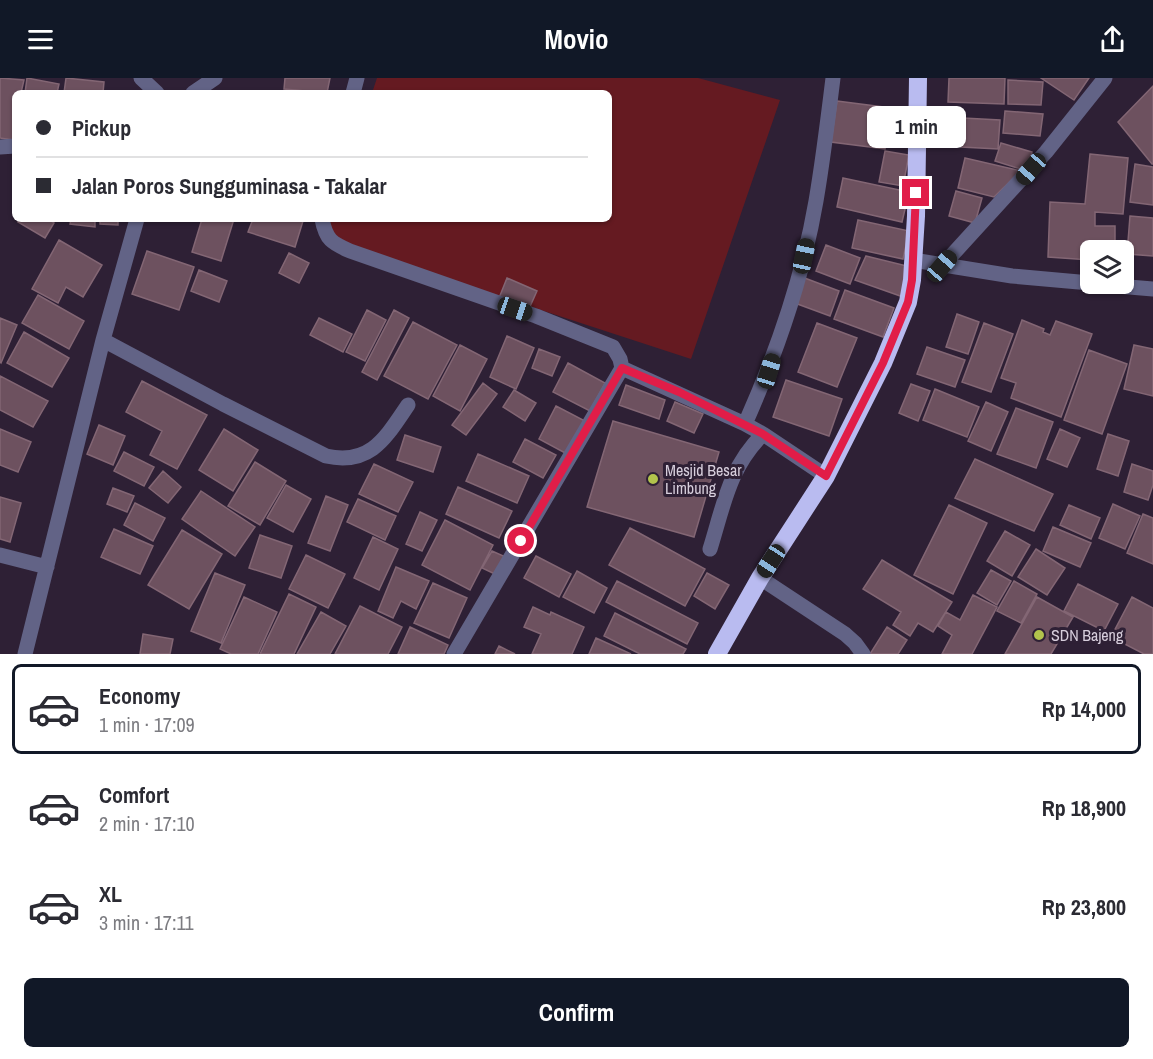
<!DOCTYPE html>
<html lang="en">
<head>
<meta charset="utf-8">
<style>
	body { margin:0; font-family:"Archivo Narrow",sans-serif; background:#f7f7f7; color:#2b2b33; height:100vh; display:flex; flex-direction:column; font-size:22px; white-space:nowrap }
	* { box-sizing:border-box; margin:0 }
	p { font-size:20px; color:#7c7c81 }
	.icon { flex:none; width:33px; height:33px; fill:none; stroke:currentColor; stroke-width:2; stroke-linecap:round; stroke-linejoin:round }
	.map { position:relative; height:576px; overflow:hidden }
	.details { display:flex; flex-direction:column; background:#fff; flex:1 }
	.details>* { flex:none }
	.top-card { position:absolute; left:12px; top:12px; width:600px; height:132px; border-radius:9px; box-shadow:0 2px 4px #0004; display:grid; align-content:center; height:132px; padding:0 24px; background:#fff }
	.buttons { position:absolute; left:1080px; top:162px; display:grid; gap:12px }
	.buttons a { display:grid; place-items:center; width:54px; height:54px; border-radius:9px; background:#fff; box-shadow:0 2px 4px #0004; font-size:30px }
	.end { position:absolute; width:27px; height:27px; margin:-14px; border:8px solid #e11d48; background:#fff; box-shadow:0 0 0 3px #fff }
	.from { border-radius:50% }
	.bubble { position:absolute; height:42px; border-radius:9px; background:#fff; box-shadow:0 2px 4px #0004; font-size:20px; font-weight:700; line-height:42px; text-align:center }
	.car { position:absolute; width:18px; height:36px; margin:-18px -9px; border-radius:8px; box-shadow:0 0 4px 2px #0007; background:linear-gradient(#222 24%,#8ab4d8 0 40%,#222 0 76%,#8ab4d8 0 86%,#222 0) }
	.top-card b { display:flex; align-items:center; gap:21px; height:57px; font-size:22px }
	.top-card b+b { border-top:2px solid #e1e1e2 }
	.top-card i { width:15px; height:15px; background:#2b2b33 }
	ul { padding:10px 0 0; list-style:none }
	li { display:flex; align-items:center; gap:18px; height:90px; margin:0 12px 9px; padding:0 12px; border:3px solid transparent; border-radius:9px }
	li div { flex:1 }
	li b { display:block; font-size:22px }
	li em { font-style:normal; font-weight:700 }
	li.active { border-color:#111827 }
	li>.icon { width:54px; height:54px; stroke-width:1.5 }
	.action { display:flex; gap:12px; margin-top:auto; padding:12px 24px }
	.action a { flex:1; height:69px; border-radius:9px; background:#111827; color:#fff; font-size:24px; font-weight:700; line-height:69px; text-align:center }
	header { display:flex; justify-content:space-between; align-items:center; height:78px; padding:0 24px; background:#111827; color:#fff; font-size:27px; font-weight:700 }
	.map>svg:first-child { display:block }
</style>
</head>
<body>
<header><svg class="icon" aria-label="menu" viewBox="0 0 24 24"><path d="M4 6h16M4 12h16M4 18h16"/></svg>Movio<svg class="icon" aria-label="share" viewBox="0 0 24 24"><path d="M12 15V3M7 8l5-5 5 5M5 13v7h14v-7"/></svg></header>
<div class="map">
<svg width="1153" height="576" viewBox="0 0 1153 576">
	<rect width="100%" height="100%" fill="#2e2035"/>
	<!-- green -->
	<path fill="#651a21" d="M377 0H698L780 22 691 281 320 160 326 141H609V15H372Z"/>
	<!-- building -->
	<path fill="#6d515f" stroke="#836674" stroke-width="1.5" d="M0 0 24 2 21 15H15V50L13 62 0 60Z
		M27 0 59 6 57 15H25Z
		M66 0 104 4 103 15H64Z
		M285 0H330L327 15 284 11Z
		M949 0H1005L1004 26 948 24Z
		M1041 0H1089L1074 22Z
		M1008 2 1043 4 1041 27 1008 26Z
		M1153 8V86H1152L1118 44Z
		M837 23 891 30 885 71 831 64Z
		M891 33 916 36 914 54 889 51Z
		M1005 33 1043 36 1040 58 1003 55Z
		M963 40 1000 42 998 71 961 69Z
		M1001 65 1032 74 1027 93 995 83Z
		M885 73 909 77 903 108 879 104Z
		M1090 76 1128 80 1123 136 1095 134V148H1115V172H1090V182L1048 179 1050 124 1085 126Z
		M965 80 1021 93 994 119 958 110Z
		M1135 86 1153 89V127L1130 124Z
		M843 100 909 114 902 144 837 129Z
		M956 113 982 120 975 145 949 138Z
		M1130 138 1153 140V178L1127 176Z
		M20 141H48L54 145 45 160 18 144Z
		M71 141H95V149L70 146Z
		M100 141H118V147L100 146Z
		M202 141H234L221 183 192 174Z
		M253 141H296L303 143 295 169 248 154Z
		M858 142 909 153 903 181 852 170Z
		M59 162 102 187 83 219 66 209 58 225 32 211Z
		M826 167 860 180 850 206 816 193Z
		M147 173 194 189 179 232 132 216Z
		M289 175 309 185 299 205 279 195Z
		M866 178 911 189 903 219 855 202Z
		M199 192 227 203 219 224 191 213Z
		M802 199 839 213 830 238 792 224Z
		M507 200 537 213 528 233 499 220Z
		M845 212 894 230 883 259 834 241Z
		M38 217 84 243 69 271 22 245Z
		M367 232 386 242 365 283 346 274Z
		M394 232 409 240 377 302 362 294Z
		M957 236 979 244 968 276 946 269Z
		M0 240 17 247 1 285 0 284Z
		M319 240 352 256 343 274 310 257Z
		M1022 242 1044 251 1043 254 1050 257 1056 243 1092 256 1061 339 1011 320 1016 305 1001 300Z
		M413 244 457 267 428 321 384 298Z
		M817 245 857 260 837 309 798 294Z
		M984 245 1013 256 991 314 962 304Z
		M24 254 69 280 52 309 7 285Z
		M507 258 534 270 516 311 490 299Z
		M460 267 487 281 460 333 433 318Z
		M1134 267 1153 271V318L1124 311Z
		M927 269 965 282 955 309 917 296Z
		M539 271 560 279 552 298 532 290Z
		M1089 272 1127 286 1102 356 1064 342Z
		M568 285 605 305 590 333 553 314Z
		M0 298 48 323 33 349 0 332Z
		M786 302 842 321 829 358 773 339Z
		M142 303 207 337 177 391 150 377 162 353 126 334Z
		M483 305 497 316 466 357 452 347Z
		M911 306 930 313 918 343 899 335Z
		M626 307 665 322 659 341 619 327Z
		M935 311 979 329 967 359 923 342Z
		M514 312 536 325 525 343 503 329Z
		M675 324 703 336 694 355 667 343Z
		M986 324 1008 334 991 373 968 363Z
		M556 328 585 343 567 376 539 361Z
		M1016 330 1053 344 1036 390 997 376Z
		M613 343 719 374 694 459 587 429Z
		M99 347 125 358 113 387 87 376Z
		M0 351 31 364 18 394 0 387Z
		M224 351 258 372 233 413 199 392Z
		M1060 351 1080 360 1067 389 1047 381Z
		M1108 356 1129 363 1118 398 1097 391Z
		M405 357 441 369 433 394 397 382Z
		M525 361 556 377 543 400 513 384Z
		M124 374 154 389 144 408 114 393Z
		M478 376 529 398 517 425 466 403Z
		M975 381 1053 416 1034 453 955 420Z
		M255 384 286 403 260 447 228 428Z
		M374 386 413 404 398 434 359 416Z
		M1132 386 1153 393V407L1148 422 1124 414Z
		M163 393 181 409 168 425 149 410Z
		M286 407 311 421 293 454 267 440Z
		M458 409 512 433 499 460 446 436Z
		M113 410 134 418 127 434 107 426Z
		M201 413 255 449 235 478 182 441Z
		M326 418 348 427 330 473 308 465Z
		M0 419 21 425 10 464 0 461Z
		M358 421 396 438 385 462 347 444Z
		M135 425 165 440 153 463 124 447Z
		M1113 426 1140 438 1125 471 1099 460Z
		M949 427 987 445 953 516 914 497Z
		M1069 427 1100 440 1091 461 1060 447Z
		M420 434 437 442 422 473 406 466Z
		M1143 436 1153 440V486L1127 475Z
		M445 442 493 467 470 512 422 487Z
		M1053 449 1091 465 1080 489 1043 473Z
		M630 450 705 491 685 528 609 487Z
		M114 451 153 468 140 496 101 479Z
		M182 452 222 476 189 531 148 507Z
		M1005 453 1030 467 1012 498 987 483Z
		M260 457 292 468 281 500 249 490Z
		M373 459 398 471 379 512 354 500Z
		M1036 471 1065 490 1047 517 1018 499Z
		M492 473 508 480 499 498 482 490Z
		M306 477 345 496 328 530 289 511Z
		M536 478 571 496 559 519 524 500Z
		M882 482 952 524 933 554 918 545 910 558 893 547 901 534 863 511Z
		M396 489 429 503 416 531 401 523 393 540 378 533Z
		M991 492 1011 503 997 527 977 515Z
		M577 493 607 510 594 535 563 519Z
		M215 495 245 507 221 565 191 553Z
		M707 495 729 507 715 531 694 518Z
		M617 503 698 545 687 566 606 524Z
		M1014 503 1037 516 1021 545 997 533Z
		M433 505 467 520 449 560 414 545Z
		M1078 506 1118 526 1104 553 1064 533Z
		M289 516 316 529 294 576H260Z
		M973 517 997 529 972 576H942L952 557 938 548 946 534 960 542Z
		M244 519 277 534 258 576H231L220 571Z
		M1037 519 1073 539 1051 576H1005Z
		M1132 519 1153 530V576H1144L1111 559Z
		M360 528 402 549 388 576H335Z
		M533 529 550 537 551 534 584 549 572 576H532L541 556 524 549Z
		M321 534 346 548 330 576H297Z
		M615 535 686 571 683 576H640L604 558Z
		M410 549 448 567 444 576H398Z
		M887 549 907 562 898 576H870Z
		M143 556 173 561 170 576H140Z
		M596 560 631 576H589Z
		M499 568 515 576H495Z"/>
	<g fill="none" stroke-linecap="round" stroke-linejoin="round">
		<!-- minor -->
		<path stroke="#626386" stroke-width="15" d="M141 0 157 15
			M193 15 215 0
			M353 15 357 0
			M0 69 15 68
			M322 141C326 162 332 165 350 173L536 238 613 269 620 281 622 290 454 576
			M913 182 1012 198 1090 205
			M942 188 1046 74 1105 0
			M1094 206 1153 211
			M103 262 223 326 326 378C371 388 386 359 408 327
			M622 290 745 346 763 356 826 398
			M745 346C776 276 803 199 816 123 823 82 828 41 833 0
			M710 471C724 426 729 390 763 356
			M0 477 47 489
			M760 500 845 556 855 565 863 576
			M25 576 103 262 137 141"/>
		<!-- highway -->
		<path stroke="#b9bbf0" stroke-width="18" d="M717 576 760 500 826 398 883 285 908 224 912 202 916 138 918 0"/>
	</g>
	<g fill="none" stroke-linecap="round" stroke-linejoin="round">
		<!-- route -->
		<path stroke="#e11d48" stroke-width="8" d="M521 463 622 290 679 314 763 356 826 398 883 285 908 224 912 202 916 115"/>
	</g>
	<!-- markers -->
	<g fill="#b2c34c" stroke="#2e2035" stroke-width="2">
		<circle cx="653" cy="401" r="6"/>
		<circle cx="1039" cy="557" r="6"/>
	</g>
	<g text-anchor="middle" stroke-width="6" stroke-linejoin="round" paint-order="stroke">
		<!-- poi labels -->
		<g font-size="16" fill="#d7cedc" stroke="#2e2035" text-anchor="start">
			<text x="665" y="398">Mesjid Besar<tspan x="665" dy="18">Limbung</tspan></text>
			<text x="1051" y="563">SDN Bajeng</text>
		</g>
	</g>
</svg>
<div class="buttons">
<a><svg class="icon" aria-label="layers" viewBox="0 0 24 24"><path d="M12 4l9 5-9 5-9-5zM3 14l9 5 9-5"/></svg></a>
</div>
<i class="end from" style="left:521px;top:463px"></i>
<i class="end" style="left:916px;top:115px"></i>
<div class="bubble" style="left:867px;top:28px;width:99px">1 min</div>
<i class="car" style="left:1031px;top:91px;rotate:221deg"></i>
<i class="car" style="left:804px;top:178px;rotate:12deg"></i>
<i class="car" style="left:942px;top:188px;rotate:41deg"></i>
<i class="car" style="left:515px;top:231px;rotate:109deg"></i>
<i class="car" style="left:769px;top:293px;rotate:17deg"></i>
<i class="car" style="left:771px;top:483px;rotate:213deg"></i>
<div class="top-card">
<b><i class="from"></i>Pickup</b>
<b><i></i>Jalan Poros Sungguminasa - Takalar</b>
</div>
</div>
<section class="details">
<ul>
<li class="active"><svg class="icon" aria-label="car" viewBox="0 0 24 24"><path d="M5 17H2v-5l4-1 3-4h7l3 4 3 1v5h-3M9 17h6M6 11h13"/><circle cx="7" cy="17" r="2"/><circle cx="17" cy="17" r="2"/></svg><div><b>Economy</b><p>1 min · 17:09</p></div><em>Rp 14,000</em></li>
<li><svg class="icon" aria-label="car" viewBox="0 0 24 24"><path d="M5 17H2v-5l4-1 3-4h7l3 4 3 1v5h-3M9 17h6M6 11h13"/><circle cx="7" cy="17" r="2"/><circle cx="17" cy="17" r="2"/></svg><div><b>Comfort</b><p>2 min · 17:10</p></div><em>Rp 18,900</em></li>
<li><svg class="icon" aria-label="car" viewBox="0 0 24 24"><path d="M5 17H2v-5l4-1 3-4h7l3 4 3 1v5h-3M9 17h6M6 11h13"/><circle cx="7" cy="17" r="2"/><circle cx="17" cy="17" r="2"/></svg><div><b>XL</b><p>3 min · 17:11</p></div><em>Rp 23,800</em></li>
</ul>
<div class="action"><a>Confirm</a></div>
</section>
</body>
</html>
